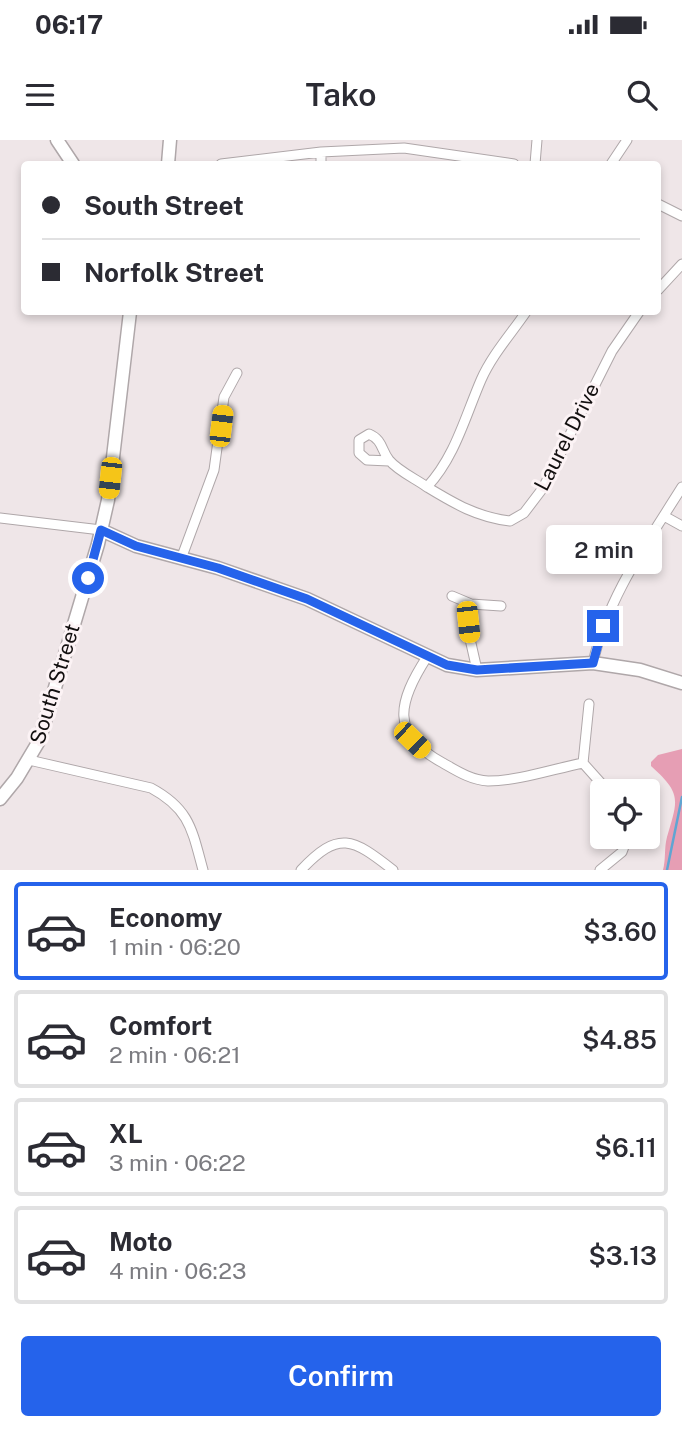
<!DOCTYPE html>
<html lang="en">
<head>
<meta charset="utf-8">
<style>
	body { margin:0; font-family:"Public Sans",sans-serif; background:#f7f7f7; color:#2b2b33; height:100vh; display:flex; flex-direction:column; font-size:26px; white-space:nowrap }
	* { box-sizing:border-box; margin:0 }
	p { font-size:23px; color:#7c7c81 }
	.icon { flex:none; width:38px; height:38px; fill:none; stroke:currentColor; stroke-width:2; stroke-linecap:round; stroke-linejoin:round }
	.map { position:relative; height:730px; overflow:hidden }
	.side { display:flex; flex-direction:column; background:#fff; flex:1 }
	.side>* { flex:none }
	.hud { position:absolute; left:21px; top:21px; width:640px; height:154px; border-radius:7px; box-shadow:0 4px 10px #0003; display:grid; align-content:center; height:154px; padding:0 21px; background:#fff }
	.controls { position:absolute; left:590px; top:639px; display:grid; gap:14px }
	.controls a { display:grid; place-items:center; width:70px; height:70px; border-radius:7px; background:#fff; box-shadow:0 4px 10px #0003; font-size:35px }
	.end { position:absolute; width:32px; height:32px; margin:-16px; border:9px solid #2563eb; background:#fff; box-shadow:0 0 0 4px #fff }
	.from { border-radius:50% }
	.bubble { position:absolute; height:49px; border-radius:7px; background:#fff; box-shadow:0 4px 10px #0003; font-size:23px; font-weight:600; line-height:49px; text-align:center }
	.car { position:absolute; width:21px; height:42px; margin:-21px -10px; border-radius:9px; box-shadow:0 0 5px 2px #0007; background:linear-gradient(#f5c518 24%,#345 0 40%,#f5c518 0 76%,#345 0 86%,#f5c518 0) }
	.hud b { display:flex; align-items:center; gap:24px; height:66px; font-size:26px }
	.hud b+b { border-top:2px solid #e1e1e2 }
	.hud i { width:18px; height:18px; background:#2b2b33 }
	ul { padding:12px 0 0; list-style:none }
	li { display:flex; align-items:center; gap:21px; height:98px; margin:0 14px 10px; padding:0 7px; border:4px solid #e1e1e2; border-radius:7px }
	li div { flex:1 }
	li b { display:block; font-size:26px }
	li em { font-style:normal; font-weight:600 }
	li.selected { border-color:#2563eb }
	li>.icon { width:63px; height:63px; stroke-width:1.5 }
	.cta { display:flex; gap:14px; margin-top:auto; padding:14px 21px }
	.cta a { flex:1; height:80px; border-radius:7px; background:#2563eb; color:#fff; font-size:28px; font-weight:600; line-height:80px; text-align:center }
	.status { display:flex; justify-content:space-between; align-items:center; height:49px; padding:0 35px; background:#fff; direction:ltr }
	.status svg { height:19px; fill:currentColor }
	header { display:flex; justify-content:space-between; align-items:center; height:91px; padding:0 21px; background:#fff; font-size:32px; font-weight:600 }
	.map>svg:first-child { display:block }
</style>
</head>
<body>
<div class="status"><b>06:17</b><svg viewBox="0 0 49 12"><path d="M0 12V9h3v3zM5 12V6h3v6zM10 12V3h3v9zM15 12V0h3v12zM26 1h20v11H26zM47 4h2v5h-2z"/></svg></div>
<header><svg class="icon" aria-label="menu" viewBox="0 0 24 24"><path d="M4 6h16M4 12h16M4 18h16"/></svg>Tako<svg class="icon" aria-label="search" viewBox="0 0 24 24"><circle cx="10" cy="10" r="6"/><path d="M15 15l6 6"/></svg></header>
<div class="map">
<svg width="682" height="730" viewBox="0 0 682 730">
	<rect width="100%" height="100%" fill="#efe6e8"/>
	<!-- green -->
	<path fill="#e69eb4" d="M682 609V730H663C666 719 664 708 667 697 678 659 682 654 651 626V622L658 615Z"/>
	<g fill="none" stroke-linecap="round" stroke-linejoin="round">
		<!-- stream -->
		<path stroke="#60a5d2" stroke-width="2.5" d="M667 730 682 657"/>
		<defs>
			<path id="street" d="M321 12V24
				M221 24 321 12 404 8 514 24
				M535 24 537 0
				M611 24 627 0
				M658 64 682 76
				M658 150 682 124
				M526 172C511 194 492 215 481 240 465 277 455 317 427 347 455 364 477 377 510 381L524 373 543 348 612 211 639 172
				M389 321 367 320 359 313V300L369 294C383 300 381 310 389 320 398 331 416 339 427 347
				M664 376 682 386
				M0 378 101 390
				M181 419 214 330 224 257 237 233
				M452 456 471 464 501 466
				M471 464 470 499 477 530
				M427 517C398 562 389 594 443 623 457 631 471 640 488 641 518 641 553 629 583 623L608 651
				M593 523C607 458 647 403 682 347
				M29 620 151 648C190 669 192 690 203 730
				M583 623 589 564
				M301 730C339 690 352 698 393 730
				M600 730 622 712 628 696"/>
			<path id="secondary" d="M57 0 73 24
				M168 24 170 0
				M101 390 136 406 218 428 307 459 447 525 477 530 593 523 640 530 682 543
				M0 659 17 638 39 601 98 404 108 360 130 172"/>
		</defs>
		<!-- street casing -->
		<use href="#street" stroke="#afa7a9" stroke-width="11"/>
		<!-- secondary casing -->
		<use href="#secondary" stroke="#afa7a9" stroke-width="15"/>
		<!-- street -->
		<use href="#street" stroke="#fff" stroke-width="9"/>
		<!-- secondary -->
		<use href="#secondary" stroke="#fff" stroke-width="12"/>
	</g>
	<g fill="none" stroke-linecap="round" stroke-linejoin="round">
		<!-- route -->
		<path stroke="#2563eb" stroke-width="9" d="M88 438 101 390 136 406 218 428 307 459 447 525 477 530 593 523 603 486"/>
	</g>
	<g text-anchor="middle" stroke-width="6" stroke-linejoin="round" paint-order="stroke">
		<!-- street labels -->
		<g font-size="21" fill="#120f0f" stroke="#fcf3f5">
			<text transform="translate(567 297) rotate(-63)" y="7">Laurel Drive</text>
			<text transform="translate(55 544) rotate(-73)" y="7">South Street</text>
		</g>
	</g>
</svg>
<div class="controls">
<a><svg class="icon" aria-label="locate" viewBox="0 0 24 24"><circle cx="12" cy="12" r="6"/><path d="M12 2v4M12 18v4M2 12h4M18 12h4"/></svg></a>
</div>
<i class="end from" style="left:88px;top:438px"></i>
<i class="end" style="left:603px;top:486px"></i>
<div class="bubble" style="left:546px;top:385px;width:116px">2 min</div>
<i class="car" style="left:221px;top:286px;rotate:7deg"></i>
<i class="car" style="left:110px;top:338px;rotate:186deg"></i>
<i class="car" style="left:468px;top:482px;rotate:174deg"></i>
<i class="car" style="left:412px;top:600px;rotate:134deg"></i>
<div class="hud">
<b><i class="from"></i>South Street</b>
<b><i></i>Norfolk Street</b>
</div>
</div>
<section class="side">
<ul>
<li class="selected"><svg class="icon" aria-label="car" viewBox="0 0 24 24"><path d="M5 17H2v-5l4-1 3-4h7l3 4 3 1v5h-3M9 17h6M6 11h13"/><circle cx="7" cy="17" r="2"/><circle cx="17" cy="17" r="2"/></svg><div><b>Economy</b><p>1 min · 06:20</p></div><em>$3.60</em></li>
<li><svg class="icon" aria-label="car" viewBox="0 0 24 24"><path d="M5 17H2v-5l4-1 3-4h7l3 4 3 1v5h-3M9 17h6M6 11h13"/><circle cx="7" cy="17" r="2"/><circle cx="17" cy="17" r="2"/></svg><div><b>Comfort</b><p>2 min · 06:21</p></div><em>$4.85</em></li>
<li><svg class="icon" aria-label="car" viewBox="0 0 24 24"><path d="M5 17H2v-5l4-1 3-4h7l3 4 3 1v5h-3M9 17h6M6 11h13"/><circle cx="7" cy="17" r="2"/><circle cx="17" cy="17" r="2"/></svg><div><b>XL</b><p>3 min · 06:22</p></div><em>$6.11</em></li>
<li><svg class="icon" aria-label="car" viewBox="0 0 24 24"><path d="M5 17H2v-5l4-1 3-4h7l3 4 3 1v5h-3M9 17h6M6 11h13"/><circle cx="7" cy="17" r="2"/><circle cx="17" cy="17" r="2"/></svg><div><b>Moto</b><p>4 min · 06:23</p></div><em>$3.13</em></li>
</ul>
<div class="cta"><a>Confirm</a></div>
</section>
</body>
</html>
